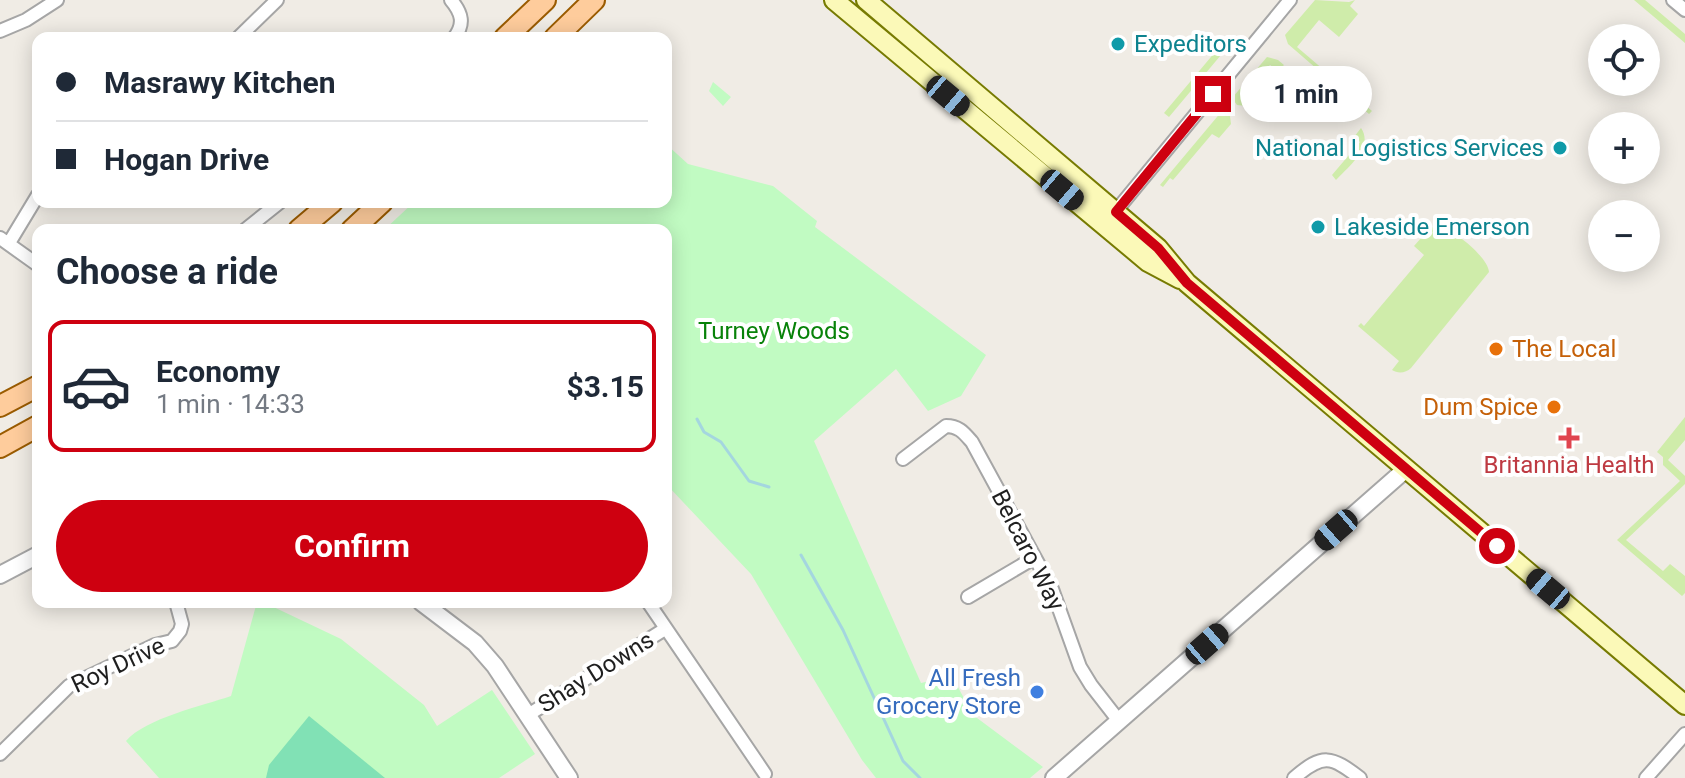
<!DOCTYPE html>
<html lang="en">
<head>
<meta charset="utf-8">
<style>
	body { margin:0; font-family:Roboto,sans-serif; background:#f2f2f3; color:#1f2937; height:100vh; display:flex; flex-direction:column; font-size:30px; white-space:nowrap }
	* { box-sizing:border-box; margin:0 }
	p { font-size:26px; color:#747a83 }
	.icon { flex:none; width:44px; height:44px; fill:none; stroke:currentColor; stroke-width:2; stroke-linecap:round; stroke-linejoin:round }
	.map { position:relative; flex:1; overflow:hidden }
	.panel { position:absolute; left:32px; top:224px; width:640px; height:384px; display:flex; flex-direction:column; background:#fff; border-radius:16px; box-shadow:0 4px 20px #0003 }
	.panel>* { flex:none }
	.banner { position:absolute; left:32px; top:32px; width:640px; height:176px; border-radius:16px; box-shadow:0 4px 20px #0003; display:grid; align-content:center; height:176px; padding:0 24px; background:#fff }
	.controls { position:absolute; left:1588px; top:24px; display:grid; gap:16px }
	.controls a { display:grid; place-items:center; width:72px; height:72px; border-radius:50%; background:#fff; box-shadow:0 4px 20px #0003; font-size:40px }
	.end { position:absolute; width:36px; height:36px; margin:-18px; border:10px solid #ce0010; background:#fff; box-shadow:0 0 0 4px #fff }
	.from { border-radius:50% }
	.bubble { position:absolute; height:56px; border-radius:28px; background:#fff; box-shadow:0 4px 20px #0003; font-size:26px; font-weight:700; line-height:56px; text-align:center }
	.car { position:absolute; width:24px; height:48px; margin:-24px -12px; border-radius:10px; box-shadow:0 0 6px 2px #0007; background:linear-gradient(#222 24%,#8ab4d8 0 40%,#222 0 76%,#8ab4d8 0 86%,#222 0) }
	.banner b { display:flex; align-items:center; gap:28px; height:76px; font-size:30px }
	.banner b+b { border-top:2px solid #e0e1e3 }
	.banner i { width:20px; height:20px; background:#1f2937 }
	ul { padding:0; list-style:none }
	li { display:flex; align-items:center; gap:24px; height:132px; margin:0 16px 12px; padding:0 8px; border:4px solid transparent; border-radius:16px }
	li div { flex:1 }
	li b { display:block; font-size:30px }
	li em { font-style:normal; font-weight:700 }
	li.current { border-color:#ce0010 }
	li>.icon { width:72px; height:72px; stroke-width:1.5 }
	h2 { padding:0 24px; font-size:36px; line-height:96px }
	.cta { display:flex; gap:16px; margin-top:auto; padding:16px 24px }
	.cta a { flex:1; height:92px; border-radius:48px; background:#ce0010; color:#fff; font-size:32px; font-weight:700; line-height:92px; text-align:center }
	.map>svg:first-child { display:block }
</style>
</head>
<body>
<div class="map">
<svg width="1685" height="778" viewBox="0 0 1685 778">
	<rect width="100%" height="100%" fill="#f0ece5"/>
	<!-- grass -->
	<path fill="#cfecaa" d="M1315 0 1349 2 1355 0 1350 6 1358 14 1339 37 1319 20 1297 47 1372 111 1369 114 1288 44 1285 35Z
		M1634 0H1645L1685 34V43Z
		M1226 39 1231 43 1169 117 1164 113Z
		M1267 57 1278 60 1284 65 1278 71 1270 65 1242 98 1248 103 1246 106 1237 105 1232 98Z
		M1222 111 1230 116 1231 124 1219 138 1212 134 1173 180 1170 178 1163 187 1160 185Z
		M1361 128C1374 147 1349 166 1336 180L1332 175 1360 142 1354 137Z
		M1438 225C1453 229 1488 257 1489 272L1411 368C1406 373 1398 374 1392 370L1399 361 1358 326 1361 323 1364 326 1424 255 1414 246 1429 229Z
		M1685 417V440L1668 460 1685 476V484L1626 540 1663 571 1670 564 1685 576V593L1682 596 1617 540 1680 481 1663 465V457L1657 452Z"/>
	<!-- park -->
	<path fill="#c1fbc2" d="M713 82 731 97 723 106 709 91Z
		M666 144 688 164 773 186 817 221 815 227 986 355 961 396 928 411 896 369 814 441 921 683 952 676 973 715 1043 767 1030 778H876L862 760 751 574 666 484V230H384L414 202H666Z
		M257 602H263L341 639 424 705 437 726 492 690 535 754 499 778H159L126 741C146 718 202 706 231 696Z"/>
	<!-- pitch -->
	<path fill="#81e1b5" d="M309 716 385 778H266L269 765Z"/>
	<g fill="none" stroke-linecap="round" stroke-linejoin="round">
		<!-- stream -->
		<path stroke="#a4d6df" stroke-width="3" d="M697 419 704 432 721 442 749 481 769 487
			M801 555 843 630 903 761 920 778"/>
		<defs>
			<path id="minor" d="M451 0C462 13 465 24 454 38
				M1673 0 1685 10
				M0 31 26 20 57 0
				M238 38 277 0
				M1111 217 1290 0
				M245 230 280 202
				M0 238 38 265
				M9 243 38 195
				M903 459 946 426C959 426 964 433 972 442L1052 589 1080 667 1091 685 1119 721
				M968 597 1034 558
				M648 602 765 774
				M528 715 665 629
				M0 754 69 686 155 645 172 641 180 631 182 624 176 602
				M1294 778C1323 753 1331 756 1360 778
				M1646 778 1685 734"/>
			<path id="tertiary" d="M0 575 38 555
				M421 602 475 643 495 666 569 778
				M1054 778 1406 469"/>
			<path id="secondary" d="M834 0 1148 262 1180 279
				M866 0 1158 248 1187 283 1685 705"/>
			<path id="primary" d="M505 38 545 0
				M555 38 594 0
				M299 230 332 202
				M352 230 382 202
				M0 406 38 386
				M0 447 38 426"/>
		</defs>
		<!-- minor casing -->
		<use href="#minor" stroke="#a6a6a6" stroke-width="16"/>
		<!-- tertiary casing -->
		<use href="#tertiary" stroke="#a6a6a6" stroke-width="20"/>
		<!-- secondary casing -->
		<use href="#secondary" stroke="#777b02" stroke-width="22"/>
		<!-- primary casing -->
		<use href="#primary" stroke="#9a5b00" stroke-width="24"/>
		<!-- minor -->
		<use href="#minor" stroke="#fff" stroke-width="12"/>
		<!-- tertiary -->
		<use href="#tertiary" stroke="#fff" stroke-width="16"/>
		<!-- secondary -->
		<use href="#secondary" stroke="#fbf9b8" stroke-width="18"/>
		<!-- primary -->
		<use href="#primary" stroke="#fecc9c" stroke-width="20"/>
	</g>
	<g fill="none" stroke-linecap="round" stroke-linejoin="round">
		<!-- route -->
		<path stroke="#ce0010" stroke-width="10" d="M1213 94 1116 212 1158 248 1187 283 1497 546"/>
	</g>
	<!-- markers -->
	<g fill="#0f9aa8" stroke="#fff" stroke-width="3">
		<circle cx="1118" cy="44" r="8"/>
		<circle cx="1560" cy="148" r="8"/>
		<circle cx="1318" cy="227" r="8"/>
	</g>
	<g fill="#e8710a" stroke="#fff" stroke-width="3">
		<circle cx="1496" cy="349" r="8"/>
		<circle cx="1554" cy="407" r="8"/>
	</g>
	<path fill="#e0444e" stroke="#fff" stroke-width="3" d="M1565 426h8v8h8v8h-8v8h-8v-8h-8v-8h8z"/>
	<circle fill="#3f7fe0" stroke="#fff" stroke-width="3" cx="1037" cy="692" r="8"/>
	<g text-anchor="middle" stroke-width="8" stroke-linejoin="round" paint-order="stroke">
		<!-- culture labels -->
		<g font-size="24" fill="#0d838f" stroke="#fff" text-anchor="start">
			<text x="1134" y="52">Expeditors</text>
			<text x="1544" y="156" text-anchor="end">National Logistics Services</text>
			<text x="1334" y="235">Lakeside Emerson</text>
		</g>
		<!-- park labels -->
		<g font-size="24" fill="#088209" stroke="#fff">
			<text x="774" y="339">Turney Woods</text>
		</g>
		<!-- food labels -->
		<g font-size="24" fill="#c56008" stroke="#fff" text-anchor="start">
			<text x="1512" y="357">The Local</text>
			<text x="1538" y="415" text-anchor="end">Dum Spice</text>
		</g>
		<!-- health labels -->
		<g font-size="24" fill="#be3a42" stroke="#fff">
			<text x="1569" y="473">Britannia Health</text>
		</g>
		<!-- street labels -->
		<g font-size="24" fill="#1f1f1f" stroke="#fff">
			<text transform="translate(1028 550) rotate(63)" y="8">Belcaro Way</text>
			<text transform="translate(118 665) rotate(-25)" y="8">Roy Drive</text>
			<text transform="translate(596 672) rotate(-32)" y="8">Shay Downs</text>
		</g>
		<!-- shop labels -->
		<g font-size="24" fill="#366cbe" stroke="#fff" text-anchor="end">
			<text x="1021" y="686">All Fresh<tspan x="1021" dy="28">Grocery Store</tspan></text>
		</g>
	</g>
</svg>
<div class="controls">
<a><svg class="icon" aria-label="locate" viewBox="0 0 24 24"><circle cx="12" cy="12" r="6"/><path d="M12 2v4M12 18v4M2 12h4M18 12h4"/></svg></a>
<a>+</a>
<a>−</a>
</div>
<i class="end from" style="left:1497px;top:546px"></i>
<i class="end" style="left:1213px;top:94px"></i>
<div class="bubble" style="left:1240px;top:66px;width:132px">1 min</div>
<i class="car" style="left:948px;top:96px;rotate:130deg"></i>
<i class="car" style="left:1062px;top:190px;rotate:130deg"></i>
<i class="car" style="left:1336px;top:530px;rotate:229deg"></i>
<i class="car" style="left:1548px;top:589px;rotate:310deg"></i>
<i class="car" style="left:1207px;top:644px;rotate:49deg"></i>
<div class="banner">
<b><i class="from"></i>Masrawy Kitchen</b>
<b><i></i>Hogan Drive</b>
</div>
<section class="panel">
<h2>Choose a ride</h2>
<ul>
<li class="current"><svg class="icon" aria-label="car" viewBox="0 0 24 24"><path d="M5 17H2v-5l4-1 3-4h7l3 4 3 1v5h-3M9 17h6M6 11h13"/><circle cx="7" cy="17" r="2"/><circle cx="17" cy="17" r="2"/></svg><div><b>Economy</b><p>1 min · 14:33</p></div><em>$3.15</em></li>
</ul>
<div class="cta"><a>Confirm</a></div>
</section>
</div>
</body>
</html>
